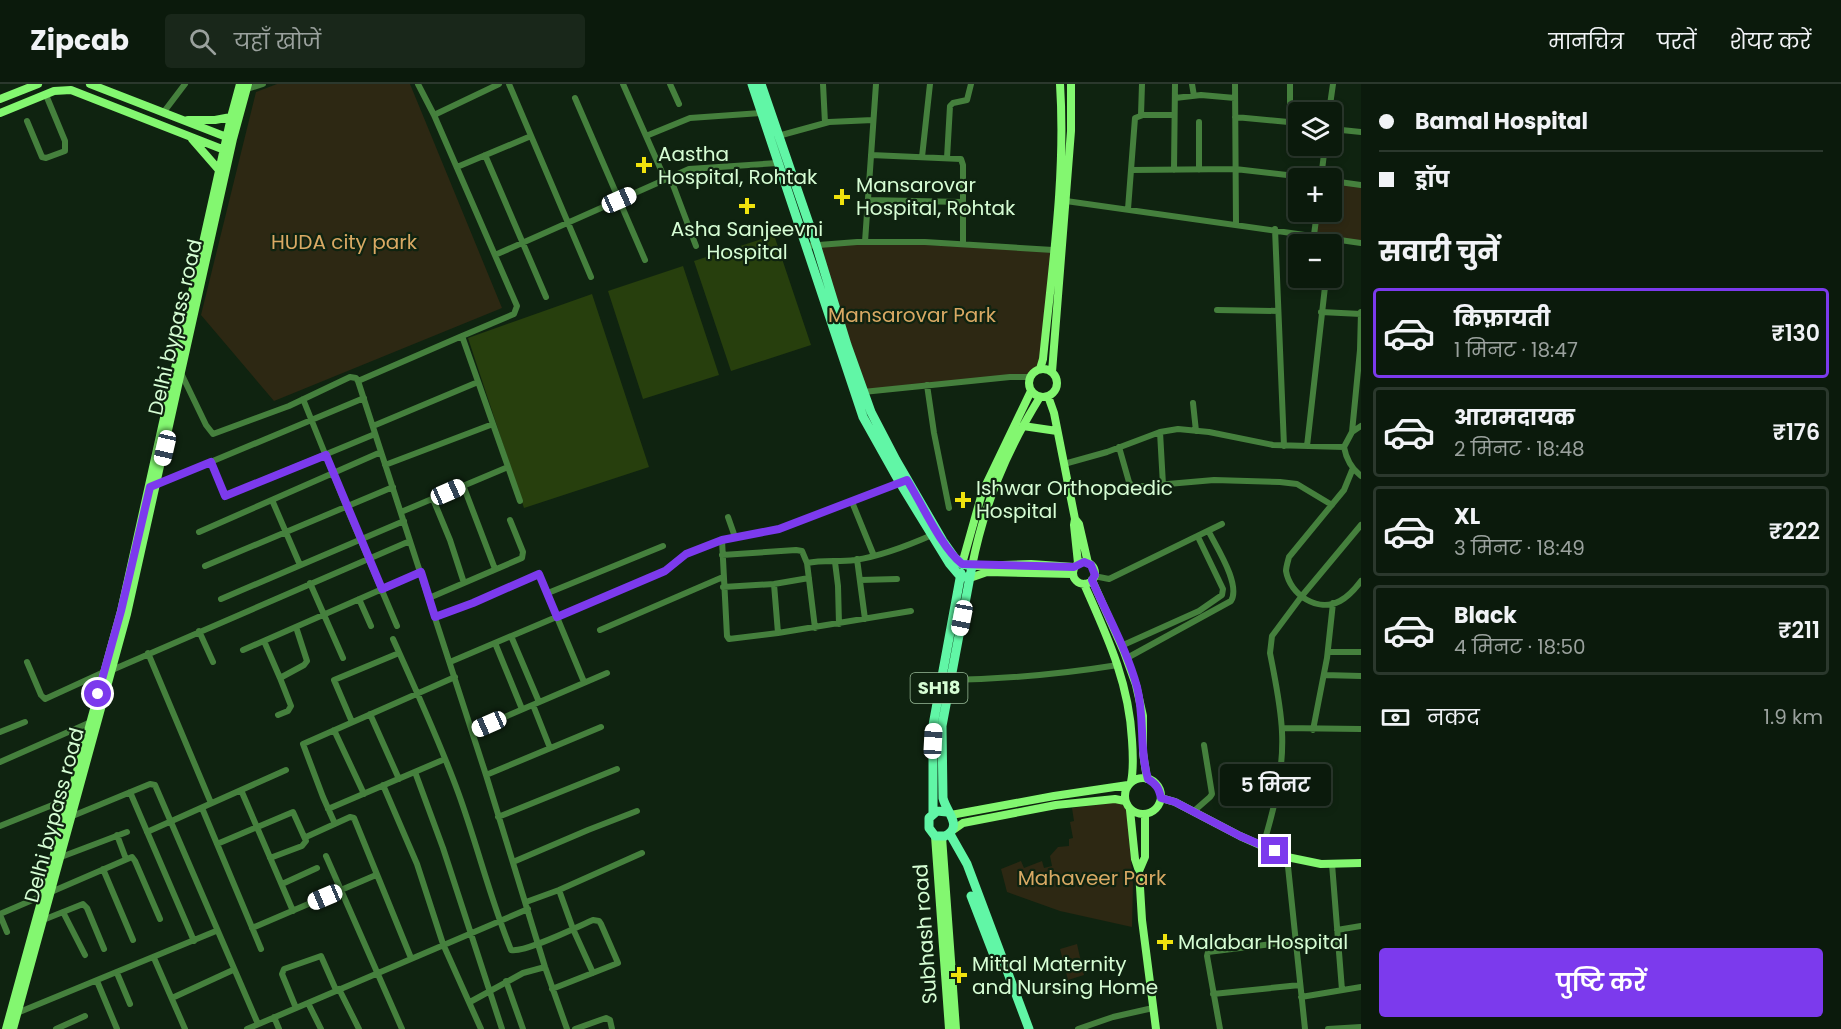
<!DOCTYPE html>
<html lang="hi">
<head>
<meta charset="utf-8">
<style>
	body { margin:0; font-family:Poppins,"Noto Sans Devanagari",sans-serif; background:#19271a; color:#f1f3f6; height:100vh; display:flex; flex-direction:column; font-size:22px; white-space:nowrap }
	* { box-sizing:border-box; margin:0 }
	p { font-size:20px; color:#9aa19d }
	.icon { flex:none; width:33px; height:33px; fill:none; stroke:currentColor; stroke-width:2; stroke-linecap:round; stroke-linejoin:round }
	.map { position:relative; flex:1; overflow:hidden }
	.details { display:flex; flex-direction:column; background:#0b1a0c; width:480px }
	.details>* { flex:none }
	.banner { display:grid; align-content:center; height:132px; padding:0 18px; background:#0b1a0c }
	.fabs { position:absolute; left:1288px; top:18px; display:grid; gap:12px }
	.fabs a { display:grid; place-items:center; width:54px; height:54px; border-radius:6px; background:#0b1a0c; box-shadow:0 3px 9px #0003,0 0 0 2px #2b382d; font-size:30px }
	.end { position:absolute; width:27px; height:27px; margin:-14px; border:8px solid #7c3aed; background:#fff; box-shadow:0 0 0 3px #fff }
	.from { border-radius:50% }
	.bubble { position:absolute; height:42px; border-radius:6px; background:#0b1a0c; box-shadow:0 3px 9px #0003,0 0 0 2px #2b382d; font-size:20px; font-weight:600; line-height:42px; text-align:center }
	.car { position:absolute; width:18px; height:36px; margin:-18px -9px; border-radius:8px; box-shadow:0 0 4px 2px #0007; background:linear-gradient(#fff 24%,#345 0 40%,#fff 0 76%,#345 0 86%,#fff 0) }
	.banner b { display:flex; align-items:center; gap:21px; height:57px; font-size:22px }
	.banner b+b { border-top:2px solid #2b382d }
	.banner i { width:15px; height:15px; background:#f1f3f6 }
	ul { padding:0; list-style:none }
	li { display:flex; align-items:center; gap:18px; height:90px; margin:0 12px 9px; padding:0 6px; border:3px solid #2b382d; border-radius:6px }
	li div { flex:1 }
	li b { display:block; font-size:22px }
	li em { font-style:normal; font-weight:600 }
	li.active { border-color:#7c3aed }
	li>.icon { width:54px; height:54px; stroke-width:1.5 }
	h2 { padding:0 18px; font-size:27px; line-height:72px }
	.pay { display:flex; align-items:center; gap:15px; height:66px; padding:0 18px; font-size:22px }
	.pay p { margin-inline-start:auto }
	.button { display:flex; gap:12px; margin-top:auto; padding:12px 18px }
	.button a { flex:1; height:69px; border-radius:6px; background:#7c3aed; color:#fff; font-size:24px; font-weight:600; line-height:69px; text-align:center }
	header { display:flex; align-items:center; gap:36px; box-sizing:border-box; height:84px; padding:0 30px; background:#0b1a0c; border-bottom:2px solid #2b382d }
	header strong { font-size:28px }
	nav { display:flex; gap:33px; margin-inline-start:auto; font-size:21px }
	.search { width:420px; height:54px; background:#19271a; display:flex; align-items:center; gap:15px; box-sizing:border-box; padding:0 21px; border-radius:6px; color:#9aa19d; font-size:22px }
	main { display:flex; flex:1; min-height:0 }
	.map>svg:first-child { display:block }
</style>
</head>
<body>
<header>
<strong>Zipcab</strong>
<div class="search"><svg class="icon" aria-label="search" viewBox="0 0 24 24"><circle cx="10" cy="10" r="6"/><path d="M15 15l6 6"/></svg>यहाँ खोजें</div>
<nav><a>मानचित्र</a><a>परतें</a><a>शेयर करें</a></nav>
</header>
<main>
<div class="map">
<svg width="1361" height="945" viewBox="0 0 1361 945">
	<rect width="100%" height="100%" fill="#0f2310"/>
	<!-- green -->
	<path fill="#2d2813" d="M277 0H410L502 224 274 317 201 231 256 8Z
		M1332 97 1361 101V157L1315 151 1318 128H1332Z
		M865 158 1053 167 1040 285 1031 291 863 309 814 162Z
		M1120 718 1127 726 1133 801 1132 843 1060 827 1007 808 1001 785 1021 777 1024 784 1042 777 1044 784 1052 782 1050 772 1058 763 1069 762V755L1073 754 1070 738 1074 737 1072 724Z
		M1077 860 1084 891 1068 896 1060 865Z"/>
	<!-- water -->
	<path fill="#273f0d" d="M774 151 811 261 731 287 694 177Z
		M683 182 719 291 643 315 608 207Z
		M592 210 649 383 524 424 468 254Z"/>
	<g fill="none" stroke-linecap="round" stroke-linejoin="round">
		<!-- street -->
		<path stroke="#45803d" stroke-width="6" d="M418 0 434 31 517 222 514 230 462 252 520 417
			M509 0 591 193
			M623 0 665 95
			M670 0 679 20
			M823 0 825 39
			M1192 0 1194 12
			M1235 0 1236 140
			M244 6 263 0
			M575 14 645 176
			M1175 14 1201 11 1235 14
			M1329 28 1333 0
			M163 29 185 0
			M434 31 499 0
			M1141 31 1142 0
			M1235 33 1299 39
			M27 37 42 73 46 74 65 67V57L46 11
			M1290 37V0
			M1199 38V86
			M1332 45 1361 48
			M646 52 690 34 761 29
			M778 52 829 38 873 36
			M485 71 546 213
			M871 71 961 75 963 81V159
			M922 73 930 0
			M947 74 950 22 953 19 967 16 971 0
			M457 83 531 52
			M1131 86 1235 85 1312 94
			M1174 86 1175 0
			M670 93 696 162
			M1321 94 1325 62
			M1332 97 1361 101
			M868 116 962 118
			M1066 117 1361 159
			M1128 125 1135 34 1143 31H1174
			M1275 145 1284 362
			M1314 151 1317 128
			M865 158 876 0
			M806 162 857 158H925L1053 166
			M495 171 689 85 778 79
			M1217 226 1278 227
			M1321 228 1361 230
			M181 289 206 341 213 350 289 322 350 293 356 294 358 297 462 252
			M358 297 486 691 545 883 567 945
			M927 301 934 349 949 424
			M863 308 1010 293H1030
			M303 315 346 422 397 542
			M1193 319 1196 347
			M373 342 478 298
			M1361 342 1352 348 1344 363C1346 374 1352 385 1361 392
			M1160 348 1163 401
			M1352 348 1360 266 1361 228
			M1307 362 1326 194
			M1119 363 1129 398 1133 403 1214 396 1280 398 1297 400 1332 421
			M211 378 225 412 375 350
			M1064 380 1107 368 1160 348 1178 345 1209 348 1273 361 1344 363
			M385 381 493 340
			M1353 384 1344 406 1289 473C1288 477 1286 483 1286 487 1290 511 1318 529 1340 517 1349 512 1355 505 1361 497
			M463 401 495 485
			M153 402 364 314
			M433 415 450 456 464 499
			M272 416 300 481
			M852 418 874 472
			M401 428 508 383
			M728 433 735 453
			M199 448 381 368
			M722 456 727 552 729 555 778 549 911 527
			M722 471 796 466 802 467 807 479
			M857 475 865 535
			M835 478 838 502 839 540
			M205 482 393 403
			M1094 492 1109 495 1222 440
			M860 496 897 495
			M310 499 343 574
			M774 500 778 549
			M723 503 774 500 809 494
			M548 509 663 462
			M429 514 522 474 523 468 510 436
			M221 515 404 437
			M359 515 371 542
			M435 533 473 519 539 490 584 598
			M815 544 807 479C823 476 839 478 855 476 882 472 907 462 932 451
			M600 546 723 493
			M199 547 213 578
			M511 552 539 618
			M393 555C416 606 439 656 458 708 477 760 490 814 511 866 525 869 577 843 593 836L599 837 601 840 618 879 552 905
			M264 557 280 594 304 581 307 577 296 543
			M495 559 522 625
			M1121 562 1199 527 1222 511 1223 505 1198 453
			M243 566 421 488
			M1328 568H1361
			M148 569 211 719
			M1127 574 1231 517C1241 501 1217 464 1209 448
			M27 578 41 611 45 615 104 588
			M450 578 665 487 686 470 722 456 779 445 901 398
			M112 586 410 457
			M1324 591 1361 592
			M949 596C1006 595 1062 590 1118 581
			M533 621 550 664
			M370 630 399 695
			M278 631 288 627 291 622 280 594
			M352 638 334 596 399 569
			M1282 644 1361 645
			M334 646 364 710
			M1313 646 1327 574 1333 519
			M472 647 607 589
			M0 648 25 638
			M0 678 91 638
			M415 688 443 764 502 945
			M486 691 601 643
			M383 701 417 780 443 860 481 945
			M241 706 293 827
			M130 708 194 857
			M202 724 261 865
			M328 725 445 675
			M1194 727 1210 713 1212 710 1204 661
			M70 733 150 700 155 701 258 940
			M498 733 617 685
			M335 740 323 713 303 660 455 593
			M0 742 70 714
			M147 748 286 686
			M117 751 126 775
			M306 753 350 733 354 734 411 874
			M217 760 293 728 306 757 302 762 270 774
			M1263 762C1274 725 1284 686 1282 648 1281 622 1275 595 1270 569L1272 552 1301 513 1361 441
			M58 771 61 773 127 748
			M326 772 402 945
			M1287 773 1305 945
			M513 778 588 746 637 727
			M1332 780 1342 906
			M103 785 133 856
			M282 800 317 784
			M559 806 573 845 593 889
			M526 818 559 806 642 769
			M63 828 85 871
			M0 830 132 773 135 777 160 835
			M0 831 7 848
			M43 836 83 820 87 824 104 865
			M252 844 376 791
			M1337 846 1361 842
			M154 874 185 945
			M117 889 130 920
			M97 897 117 945
			M506 897 523 945
			M339 905 359 945
			M1213 910 1300 901
			M1301 913 1361 903
			M172 914 233 886
			M470 918 523 889 545 883
			M308 919 321 945
			M296 924 282 890 284 885 321 872 336 906
			M17 929 216 847
			M274 933 279 945
			M56 945 85 932
			M247 945 528 825
			M575 945 606 934 610 936 612 945
			M1078 945 1113 933 1153 924
			M1220 945 1207 872 1208 868 1296 857
			M1328 945 1361 943"/>
		<!-- secondary -->
		<path stroke="#83f770" stroke-width="8" d="M90 0 229 54
			M0 15 38 0
			M0 29 54 7 71 6 227 67
			M188 36H215L231 33
			M192 55 219 86
			M1029 299a14 14 0 1 1 28 0a14 14 0 1 1-28 0Z
			M1040 285 1043 275C1052 184 1066 91 1060 0
			M1052 288 1071 47V0
			M1048 312 1054 329 1075 435 1079 440 1088 479
			M1040 313C1006 368 985 418 972 482L1031 480 1074 483
			M1023 342 1057 347
			M1075 435 1074 441 1078 479
			M1073 489a11 11 0 1 1 22 0a11 11 0 1 1-22 0Z
			M962 480 982 409 1031 307
			M970 494 987 488 1072 490
			M1092 496 1124 568 1136 601 1143 632V669L1147 695
			M1084 500C1107 552 1129 598 1132 656 1133 670 1134 684 1131 698
			M1125 712a18 18 0 1 1 36 0a18 18 0 1 1-36 0Z
			M1161 714 1175 718 1240 752 1287 773 1321 780 1361 779
			M1130 726 1135 775 1139 787 1142 836 1156 945
			M951 731 1054 712 1128 701
			M953 746 963 739 1056 721 1115 715 1125 717
			M935 752 949 945
			M942 753 956 945
			M1139 787 1145 773V731
			M6 945 121 527 231 33 240 0
			M13 945 127 530 233 55 248 0"/>
		<!-- primary -->
		<path stroke="#61f6a6" stroke-width="9" d="M752 0 863 333 900 399 949 479 960 492 970 494
			M761 0 816 160 847 261 871 328 896 376 943 457 955 474 962 480 972 482 942 642 943 714C946 728 964 742 945 752H935L929 744V734L937 727 947 728
			M933 730V641L961 489
			M950 750 967 780 1029 945
			M971 812 993 869"/>
	</g>
	<g fill="none" stroke-linecap="round" stroke-linejoin="round">
		<!-- route -->
		<path stroke="#7c3aed" stroke-width="8" d="M98 610 121 527 150 403 211 378 225 412 326 371 382 505 421 488 435 533 473 519 539 490 557 533 665 487 686 470 722 456 779 445 907 396C922 420 941 463 962 480L1074 483 1084 478 1091 481 1095 491 1092 496C1107 531 1127 566 1137 603 1145 635 1139 665 1148 695 1156 700 1159 704 1161 714L1175 718 1240 752 1275 767"/>
	</g>
	<!-- markers -->
	<g fill="#f0e20d" stroke="#0f2310" stroke-width="2">
		<path d="M641 72h6v6h6v6h-6v6h-6v-6h-6v-6h6z"/>
		<path d="M839 104h6v6h6v6h-6v6h-6v-6h-6v-6h6z"/>
		<path d="M744 113h6v6h6v6h-6v6h-6v-6h-6v-6h6z"/>
		<path d="M960 407h6v6h6v6h-6v6h-6v-6h-6v-6h6z"/>
		<path d="M1162 849h6v6h6v6h-6v6h-6v-6h-6v-6h6z"/>
		<path d="M956 882h6v6h6v6h-6v6h-6v-6h-6v-6h6z"/>
	</g>
	<g text-anchor="middle" stroke-width="4.5" stroke-linejoin="round" paint-order="stroke">
		<!-- shield labels -->
		<rect fill="#0f2310" stroke="#9abc99" stroke-width="1.5" x="910.5" y="589" width="57" height="30" rx="4.5"/>
		<g font-size="18" font-weight="bold" fill="#d6fdd4">
			<text x="939" y="610">SH18</text>
		</g>
		<!-- poi labels -->
		<g font-size="20" fill="#d6fdd4" stroke="#0f2310" text-anchor="start">
			<text x="658" y="77">Aastha<tspan x="658" dy="23">Hospital, Rohtak</tspan></text>
			<text x="856" y="108">Mansarovar<tspan x="856" dy="23">Hospital, Rohtak</tspan></text>
			<text x="747" y="152" text-anchor="middle">Asha Sanjeevni<tspan x="747" dy="23">Hospital</tspan></text>
			<text x="976" y="411">Ishwar Orthopaedic<tspan x="976" dy="23">Hospital</tspan></text>
			<text x="1178" y="865">Malabar Hospital</text>
			<text x="972" y="887">Mittal Maternity<tspan x="972" dy="23">and Nursing Home</tspan></text>
		</g>
		<!-- park labels -->
		<g font-size="20" fill="#d9a964" stroke="#0f2310">
			<text x="344" y="165">HUDA city park</text>
			<text x="912" y="238">Mansarovar Park</text>
			<text x="1092" y="801">Mahaveer Park</text>
		</g>
		<!-- street labels -->
		<g font-size="20" fill="#d6fdd4" stroke="#0f2310">
			<text transform="translate(175 243) rotate(-77)" y="7">Delhi bypass road</text>
			<text transform="translate(54 731) rotate(-75)" y="7">Delhi bypass road</text>
			<text transform="translate(925 850) rotate(-94)" y="7">Subhash road</text>
		</g>
	</g>
</svg>
<div class="fabs">
<a><svg class="icon" aria-label="layers" viewBox="0 0 24 24"><path d="M12 4l9 5-9 5-9-5zM3 14l9 5 9-5"/></svg></a>
<a>+</a>
<a>−</a>
</div>
<i class="end from" style="left:98px;top:610px"></i>
<i class="end" style="left:1275px;top:767px"></i>
<div class="bubble" style="left:1220px;top:680px;width:111px">5 मिनट</div>
<i class="car" style="left:619px;top:116px;rotate:66deg"></i>
<i class="car" style="left:165px;top:364px;rotate:193deg"></i>
<i class="car" style="left:448px;top:408px;rotate:66deg"></i>
<i class="car" style="left:962px;top:534px;rotate:191deg"></i>
<i class="car" style="left:489px;top:640px;rotate:246deg"></i>
<i class="car" style="left:933px;top:657px;rotate:3deg"></i>
<i class="car" style="left:325px;top:813px;rotate:247deg"></i>
</div>
<section class="details">
<div class="banner">
<b><i class="from"></i>Bamal Hospital</b>
<b><i></i>ड्रॉप</b>
</div>
<h2>सवारी चुनें</h2>
<ul>
<li class="active"><svg class="icon" aria-label="car" viewBox="0 0 24 24"><path d="M5 17H2v-5l4-1 3-4h7l3 4 3 1v5h-3M9 17h6M6 11h13"/><circle cx="7" cy="17" r="2"/><circle cx="17" cy="17" r="2"/></svg><div><b>किफ़ायती</b><p>1 मिनट · 18:47</p></div><em>₹130</em></li>
<li><svg class="icon" aria-label="car" viewBox="0 0 24 24"><path d="M5 17H2v-5l4-1 3-4h7l3 4 3 1v5h-3M9 17h6M6 11h13"/><circle cx="7" cy="17" r="2"/><circle cx="17" cy="17" r="2"/></svg><div><b>आरामदायक</b><p>2 मिनट · 18:48</p></div><em>₹176</em></li>
<li><svg class="icon" aria-label="car" viewBox="0 0 24 24"><path d="M5 17H2v-5l4-1 3-4h7l3 4 3 1v5h-3M9 17h6M6 11h13"/><circle cx="7" cy="17" r="2"/><circle cx="17" cy="17" r="2"/></svg><div><b>XL</b><p>3 मिनट · 18:49</p></div><em>₹222</em></li>
<li><svg class="icon" aria-label="car" viewBox="0 0 24 24"><path d="M5 17H2v-5l4-1 3-4h7l3 4 3 1v5h-3M9 17h6M6 11h13"/><circle cx="7" cy="17" r="2"/><circle cx="17" cy="17" r="2"/></svg><div><b>Black</b><p>4 मिनट · 18:50</p></div><em>₹211</em></li>
</ul>
<div class="pay"><svg class="icon" aria-label="cash" viewBox="0 0 24 24"><path d="M3 7h18v10H3z"/><circle cx="12" cy="12" r="2"/></svg>नकद<p>1.9 km</p></div>
<div class="button"><a>पुष्टि करें</a></div>
</section>
</main>
</body>
</html>
